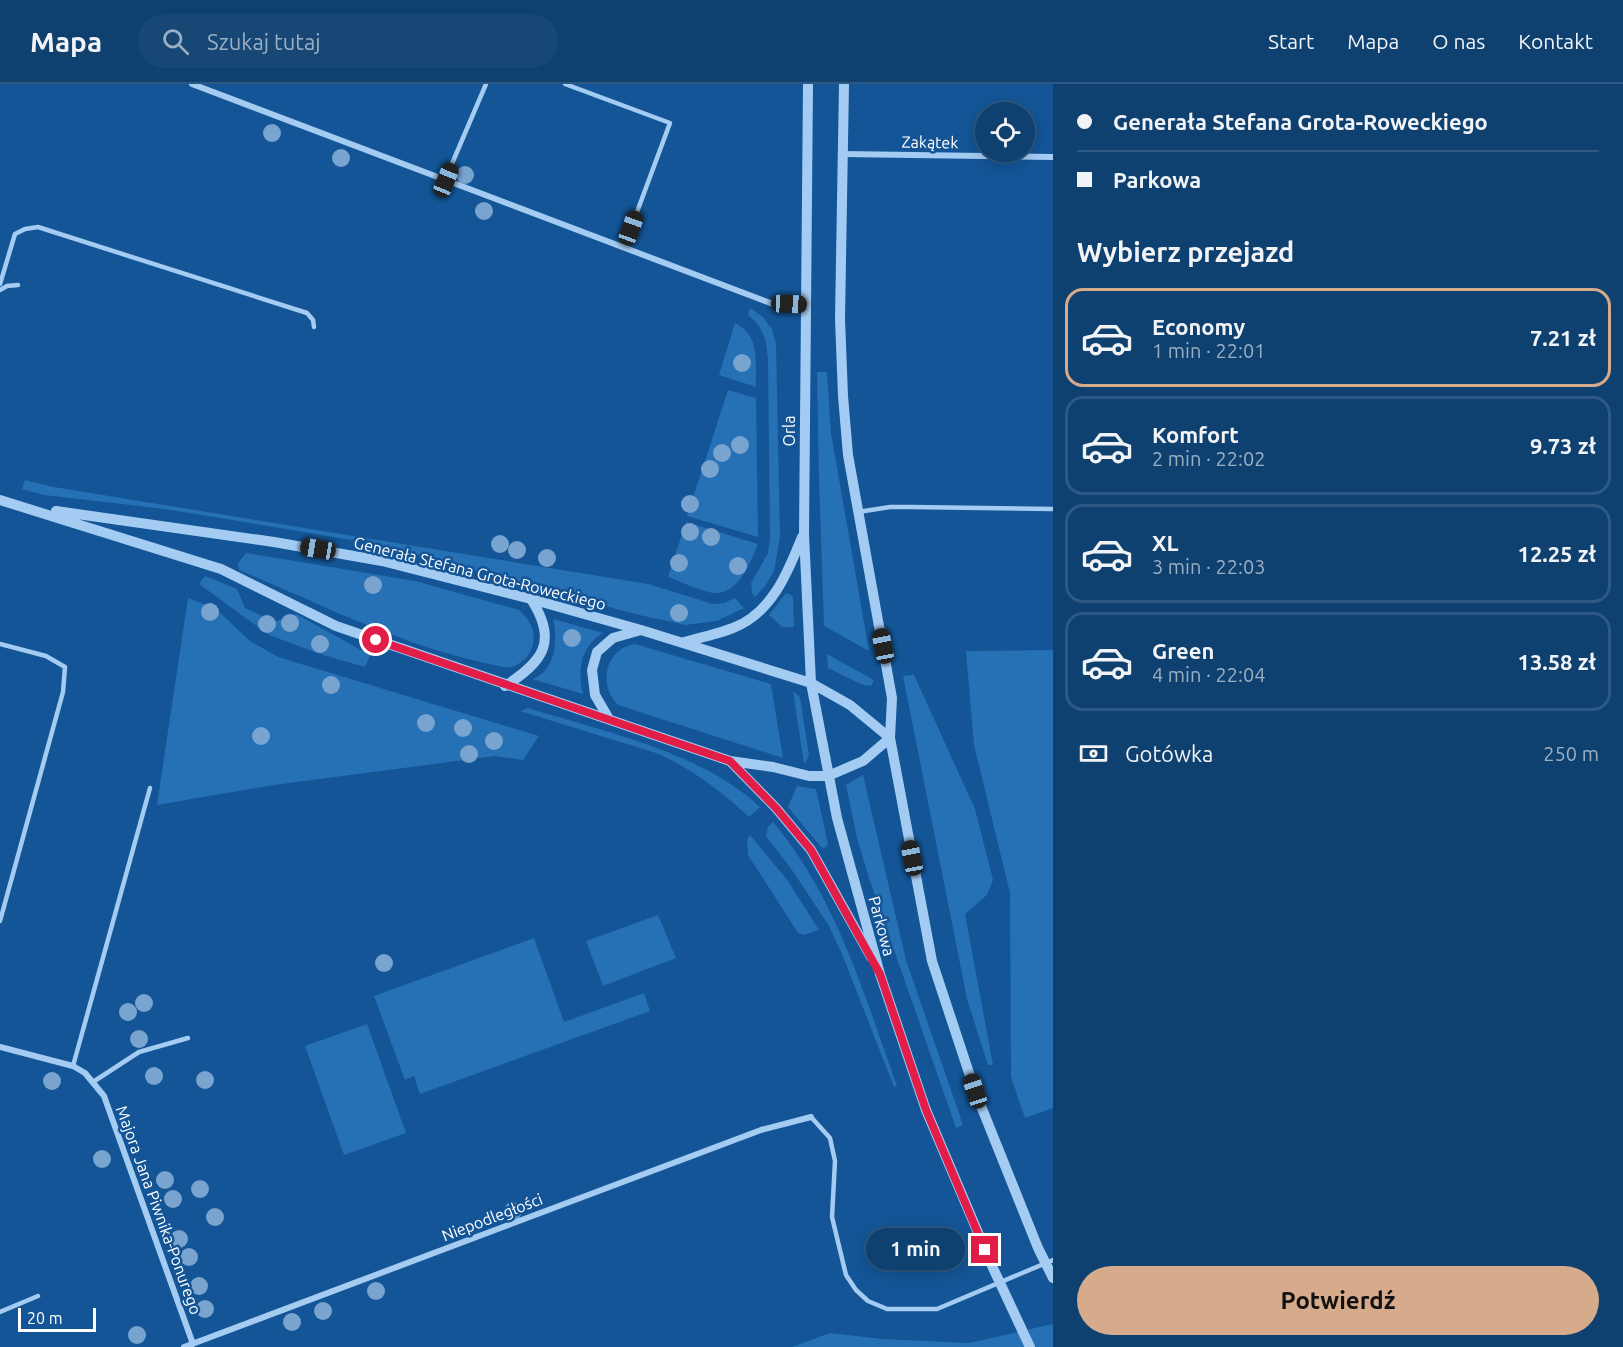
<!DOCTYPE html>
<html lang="pl">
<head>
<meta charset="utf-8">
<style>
	body { margin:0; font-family:Ubuntu,sans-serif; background:#174775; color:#f1f3f6; height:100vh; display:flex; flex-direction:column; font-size:22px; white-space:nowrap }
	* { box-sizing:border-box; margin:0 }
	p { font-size:20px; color:#9bafc3 }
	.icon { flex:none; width:33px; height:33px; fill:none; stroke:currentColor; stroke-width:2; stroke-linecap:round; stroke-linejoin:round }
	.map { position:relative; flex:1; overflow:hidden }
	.panel { display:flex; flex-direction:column; background:#0e4070; width:570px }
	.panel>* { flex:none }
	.banner { display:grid; align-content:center; height:132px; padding:0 24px; background:#0e4070 }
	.tools { position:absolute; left:975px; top:18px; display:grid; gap:12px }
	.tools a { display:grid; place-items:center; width:60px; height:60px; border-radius:50%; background:#0e4070; box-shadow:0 3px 15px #0003,0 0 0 2px #2e5983; font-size:30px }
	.scale { position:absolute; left:18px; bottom:15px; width:78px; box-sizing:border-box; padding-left:6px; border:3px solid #fff; border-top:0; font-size:16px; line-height:21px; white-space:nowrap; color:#fff; -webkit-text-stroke:4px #135596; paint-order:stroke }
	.end { position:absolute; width:27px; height:27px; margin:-14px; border:8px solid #e11d48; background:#fff; box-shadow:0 0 0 3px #fff }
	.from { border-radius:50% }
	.bubble { position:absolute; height:42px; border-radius:21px; background:#0e4070; box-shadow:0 3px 15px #0003,0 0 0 2px #2e5983; font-size:20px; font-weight:700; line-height:42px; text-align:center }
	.car { position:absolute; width:18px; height:36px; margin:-18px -9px; border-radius:8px; box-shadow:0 0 4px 2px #0007; background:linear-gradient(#222 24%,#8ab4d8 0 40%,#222 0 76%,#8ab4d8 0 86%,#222 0) }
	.banner b { display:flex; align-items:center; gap:21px; height:57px; font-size:22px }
	.banner b+b { border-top:2px solid #2e5983 }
	.banner i { width:15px; height:15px; background:#f1f3f6 }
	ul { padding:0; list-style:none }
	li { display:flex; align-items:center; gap:18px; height:99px; margin:0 12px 9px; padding:0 12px; border:3px solid #2e5983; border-radius:18px }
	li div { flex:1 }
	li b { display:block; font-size:22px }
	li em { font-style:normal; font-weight:700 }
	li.current { border-color:#d6ab8b }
	li>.icon { width:54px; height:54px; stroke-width:1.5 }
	h2 { padding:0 24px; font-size:27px; line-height:72px }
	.pay { display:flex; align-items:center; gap:15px; height:66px; padding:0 24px; font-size:22px }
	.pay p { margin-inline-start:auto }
	.action { display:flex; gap:12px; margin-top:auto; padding:12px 24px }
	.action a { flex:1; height:69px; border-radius:36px; background:#d6ab8b; color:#111; font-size:24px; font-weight:700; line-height:69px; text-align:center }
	header { display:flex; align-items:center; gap:36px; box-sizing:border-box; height:84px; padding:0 30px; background:#0e4070; border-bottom:2px solid #2e5983 }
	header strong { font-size:28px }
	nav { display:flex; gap:33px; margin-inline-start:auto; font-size:21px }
	.search { width:420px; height:54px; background:#174775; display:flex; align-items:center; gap:15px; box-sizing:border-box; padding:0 21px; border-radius:33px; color:#9bafc3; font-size:22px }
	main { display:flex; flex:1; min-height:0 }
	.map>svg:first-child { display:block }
</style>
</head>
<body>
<header>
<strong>Mapa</strong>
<div class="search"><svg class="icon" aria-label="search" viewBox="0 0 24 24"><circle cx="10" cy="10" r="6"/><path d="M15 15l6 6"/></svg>Szukaj tutaj</div>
<nav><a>Start</a><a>Mapa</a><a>O nas</a><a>Kontakt</a></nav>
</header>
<main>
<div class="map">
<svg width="1053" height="1263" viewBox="0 0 1053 1263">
	<rect width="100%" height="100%" fill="#135596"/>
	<!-- green -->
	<path fill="#2670b5" d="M750 224 763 233 769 242H771L776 260 780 453 774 487 765 502 755 513 752 509 751 499 768 469 770 455 768 275C766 255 764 244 748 231Z
		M735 239C761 252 755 277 756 303L719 291Z
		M817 288H827L831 349 869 567 824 542 819 397Z
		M728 306 756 314 758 453 687 432Z
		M25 396 54 403 648 500 713 520 724 519 735 514 744 524 717 537 685 541 635 530 382 461 165 425 44 411 22 405Z
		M686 438 758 460C751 477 740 508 717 509 706 510 680 497 668 493Z
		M246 469 415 497 519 526C530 537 536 545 533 561 530 572 522 580 511 583 505 585 496 581 489 580 402 562 320 520 239 486L238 479Z
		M205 492 237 505 245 524 274 538 296 530 370 571 365 583 323 571 269 551 199 500Z
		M786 509 791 511 793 514 794 543H782L769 531Z
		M188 514 215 524 250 557 278 573 539 652 523 676 495 672 274 701 157 721Z
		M553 535 603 549C581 562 577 587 583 610L532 595C556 588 558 554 553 535Z
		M635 560 771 600 783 674 618 621C597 601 606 564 635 560Z
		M1053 566V1024L1025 1034 1011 993 1010 809 974 661 966 567Z
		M827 570 874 596 871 602 863 601 828 584Z
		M914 591 975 725 993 796 987 811 965 830 993 981H988L967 915 903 592Z
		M793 607 800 613 809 672 804 680Z
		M528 624C602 647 702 668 760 723L749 733C721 707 691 684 656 669L520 627Z
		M863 691 906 876 963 1041 956 1044 869 794 857 754 846 701Z
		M797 702 816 705 828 760 825 764 821 763 788 723Z
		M773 738C837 814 864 911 897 1002L894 1003 842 870 829 842 792 786 766 752 768 743Z
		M750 751 788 797 819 846 804 851 798 849 748 771 747 756Z
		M658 831 676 874 603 902 586 857Z
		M534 854 564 938 644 909 650 927 420 1010 414 992 405 996 374 912Z
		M367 940 406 1049 344 1071 305 962Z
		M1053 1240V1263H792L830 1249 882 1255 969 1259Z"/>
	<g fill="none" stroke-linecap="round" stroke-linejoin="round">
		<!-- service -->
		<path stroke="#a4ccf2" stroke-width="4.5" d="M565 0 670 39 624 163
			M445 96 486 0
			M0 200 15 150 25 145 38 143 307 229 313 236 314 243
			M0 206 7 202 18 201
			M858 428 890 423H911L1053 425
			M0 560 46 572 65 583 63 608 0 837
			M73 982 150 704
			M93 998 139 968 188 954
			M811 1033 830 1054 835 1077 832 1133 846 1191 856 1206 868 1217 887 1225H937L1053 1176
			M0 1228 38 1212"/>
		<!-- minor -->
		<path stroke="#a4ccf2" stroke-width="6" d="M192 0 773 220 804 221
			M843 70 1053 73
			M0 963 73 982 85 989 104 1012 193 1260
			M184 1263 761 1046 811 1033"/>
		<!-- tertiary -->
		<path stroke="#a4ccf2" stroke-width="10" d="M808 0 804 450 811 599 837 734 880 890 926 1026
			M844 0 840 235 843 312 848 371 892 614 890 654 932 877 975 1007
			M0 416 221 485 336 542 730 677 773 683 809 692H828L863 677 890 654
			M56 427 274 458 382 477 531 515 641 546 811 599 850 621 890 654
			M684 558C700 554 717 550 733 544 772 529 788 488 802 453
			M505 602C544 577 558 557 531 515
			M609 635 595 611 592 586 597 568 613 554 641 546
			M730 677 776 724 811 766 871 873"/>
		<!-- tertiary-bridge -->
		<path stroke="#a4ccf2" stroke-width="10" d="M975 1007 1038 1164 1053 1194
			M926 1026 993 1184 1030 1263"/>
	</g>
	<!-- trees -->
	<g fill="#78a4cf">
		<circle cx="272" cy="49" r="9"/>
		<circle cx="341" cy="74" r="9"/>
		<circle cx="465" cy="91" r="9"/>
		<circle cx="484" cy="127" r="9"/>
		<circle cx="742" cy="279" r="9"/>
		<circle cx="740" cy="361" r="9"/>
		<circle cx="722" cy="369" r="9"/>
		<circle cx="710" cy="385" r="9"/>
		<circle cx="690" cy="420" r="9"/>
		<circle cx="690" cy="448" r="9"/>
		<circle cx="711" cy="453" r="9"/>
		<circle cx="500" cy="460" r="9"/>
		<circle cx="517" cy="466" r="9"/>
		<circle cx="547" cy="474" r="9"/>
		<circle cx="679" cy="479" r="9"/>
		<circle cx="738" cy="482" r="9"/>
		<circle cx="373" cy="501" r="9"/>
		<circle cx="210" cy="528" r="9"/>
		<circle cx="679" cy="529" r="9"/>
		<circle cx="290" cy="539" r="9"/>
		<circle cx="267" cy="540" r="9"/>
		<circle cx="572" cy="554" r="9"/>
		<circle cx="320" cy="560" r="9"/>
		<circle cx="331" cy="601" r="9"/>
		<circle cx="426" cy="639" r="9"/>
		<circle cx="463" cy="644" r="9"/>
		<circle cx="261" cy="652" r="9"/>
		<circle cx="494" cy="657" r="9"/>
		<circle cx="469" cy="670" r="9"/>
		<circle cx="384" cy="879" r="9"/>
		<circle cx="144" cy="919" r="9"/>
		<circle cx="128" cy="928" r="9"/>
		<circle cx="139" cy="955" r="9"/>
		<circle cx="154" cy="992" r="9"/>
		<circle cx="205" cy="996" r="9"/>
		<circle cx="52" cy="997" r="9"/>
		<circle cx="102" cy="1075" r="9"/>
		<circle cx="165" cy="1096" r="9"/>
		<circle cx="200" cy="1105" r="9"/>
		<circle cx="173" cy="1115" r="9"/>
		<circle cx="513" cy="1127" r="9"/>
		<circle cx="215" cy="1133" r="9"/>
		<circle cx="179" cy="1155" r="9"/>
		<circle cx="189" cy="1173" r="9"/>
		<circle cx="199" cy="1202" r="9"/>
		<circle cx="376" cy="1207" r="9"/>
		<circle cx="205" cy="1225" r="9"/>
		<circle cx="323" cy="1227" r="9"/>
		<circle cx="292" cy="1238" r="9"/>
		<circle cx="137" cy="1251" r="9"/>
	</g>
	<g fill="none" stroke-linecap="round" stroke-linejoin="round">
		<!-- route -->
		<path stroke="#e11d48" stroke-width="8" d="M376 556 730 677 776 724 811 766 880 890 926 1026 985 1166"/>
	</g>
	<g text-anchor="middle" stroke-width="5" stroke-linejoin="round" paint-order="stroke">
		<!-- street labels -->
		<g font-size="16" fill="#fff" stroke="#135596">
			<text transform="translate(930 58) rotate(1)" y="6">Zakątek</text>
			<text transform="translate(789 347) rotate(-90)" y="6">Orla</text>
			<text transform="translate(480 489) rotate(14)" y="6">Generała Stefana Grota-Roweckiego</text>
			<text transform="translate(882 842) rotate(75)" y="6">Parkowa</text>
			<text transform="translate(159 1126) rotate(70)" y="6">Majora Jana Piwnika-Ponurego</text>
			<text transform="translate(492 1133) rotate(-21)" y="6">Niepodległości</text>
		</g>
	</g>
</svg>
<div class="tools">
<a><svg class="icon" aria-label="locate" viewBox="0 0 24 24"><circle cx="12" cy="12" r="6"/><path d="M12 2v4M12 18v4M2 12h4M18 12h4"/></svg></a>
</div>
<div class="scale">20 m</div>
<i class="end from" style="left:376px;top:556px"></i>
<i class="end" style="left:985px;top:1166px"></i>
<div class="bubble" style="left:866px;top:1144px;width:99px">1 min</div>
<i class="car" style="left:446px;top:96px;rotate:22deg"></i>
<i class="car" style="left:631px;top:144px;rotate:20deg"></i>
<i class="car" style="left:789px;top:220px;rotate:92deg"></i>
<i class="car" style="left:318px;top:465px;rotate:280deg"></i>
<i class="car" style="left:883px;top:562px;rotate:349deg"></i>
<i class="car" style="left:912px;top:774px;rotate:349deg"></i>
<i class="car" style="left:975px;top:1007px;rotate:342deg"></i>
</div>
<section class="panel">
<div class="banner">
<b><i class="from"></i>Generała Stefana Grota-Roweckiego</b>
<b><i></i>Parkowa</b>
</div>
<h2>Wybierz przejazd</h2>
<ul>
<li class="current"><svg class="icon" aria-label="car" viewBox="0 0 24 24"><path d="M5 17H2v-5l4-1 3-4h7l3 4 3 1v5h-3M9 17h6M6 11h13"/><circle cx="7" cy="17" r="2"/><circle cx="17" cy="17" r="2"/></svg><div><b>Economy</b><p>1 min · 22:01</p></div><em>7.21 zł</em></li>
<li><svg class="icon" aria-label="car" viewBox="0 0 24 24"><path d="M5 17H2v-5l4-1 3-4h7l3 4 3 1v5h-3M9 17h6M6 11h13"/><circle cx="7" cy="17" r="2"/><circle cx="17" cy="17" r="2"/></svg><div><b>Komfort</b><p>2 min · 22:02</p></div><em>9.73 zł</em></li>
<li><svg class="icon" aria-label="car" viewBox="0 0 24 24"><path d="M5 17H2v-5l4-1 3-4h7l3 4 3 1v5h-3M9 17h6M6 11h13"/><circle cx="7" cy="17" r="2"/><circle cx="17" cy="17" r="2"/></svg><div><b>XL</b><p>3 min · 22:03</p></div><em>12.25 zł</em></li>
<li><svg class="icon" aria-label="car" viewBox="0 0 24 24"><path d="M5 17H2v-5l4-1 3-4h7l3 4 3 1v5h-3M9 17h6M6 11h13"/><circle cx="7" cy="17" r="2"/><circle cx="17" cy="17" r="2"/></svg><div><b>Green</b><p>4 min · 22:04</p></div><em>13.58 zł</em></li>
</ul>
<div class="pay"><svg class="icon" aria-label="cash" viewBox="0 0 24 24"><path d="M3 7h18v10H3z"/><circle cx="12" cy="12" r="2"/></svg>Gotówka<p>250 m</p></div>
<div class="action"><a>Potwierdź</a></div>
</section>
</main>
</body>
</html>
